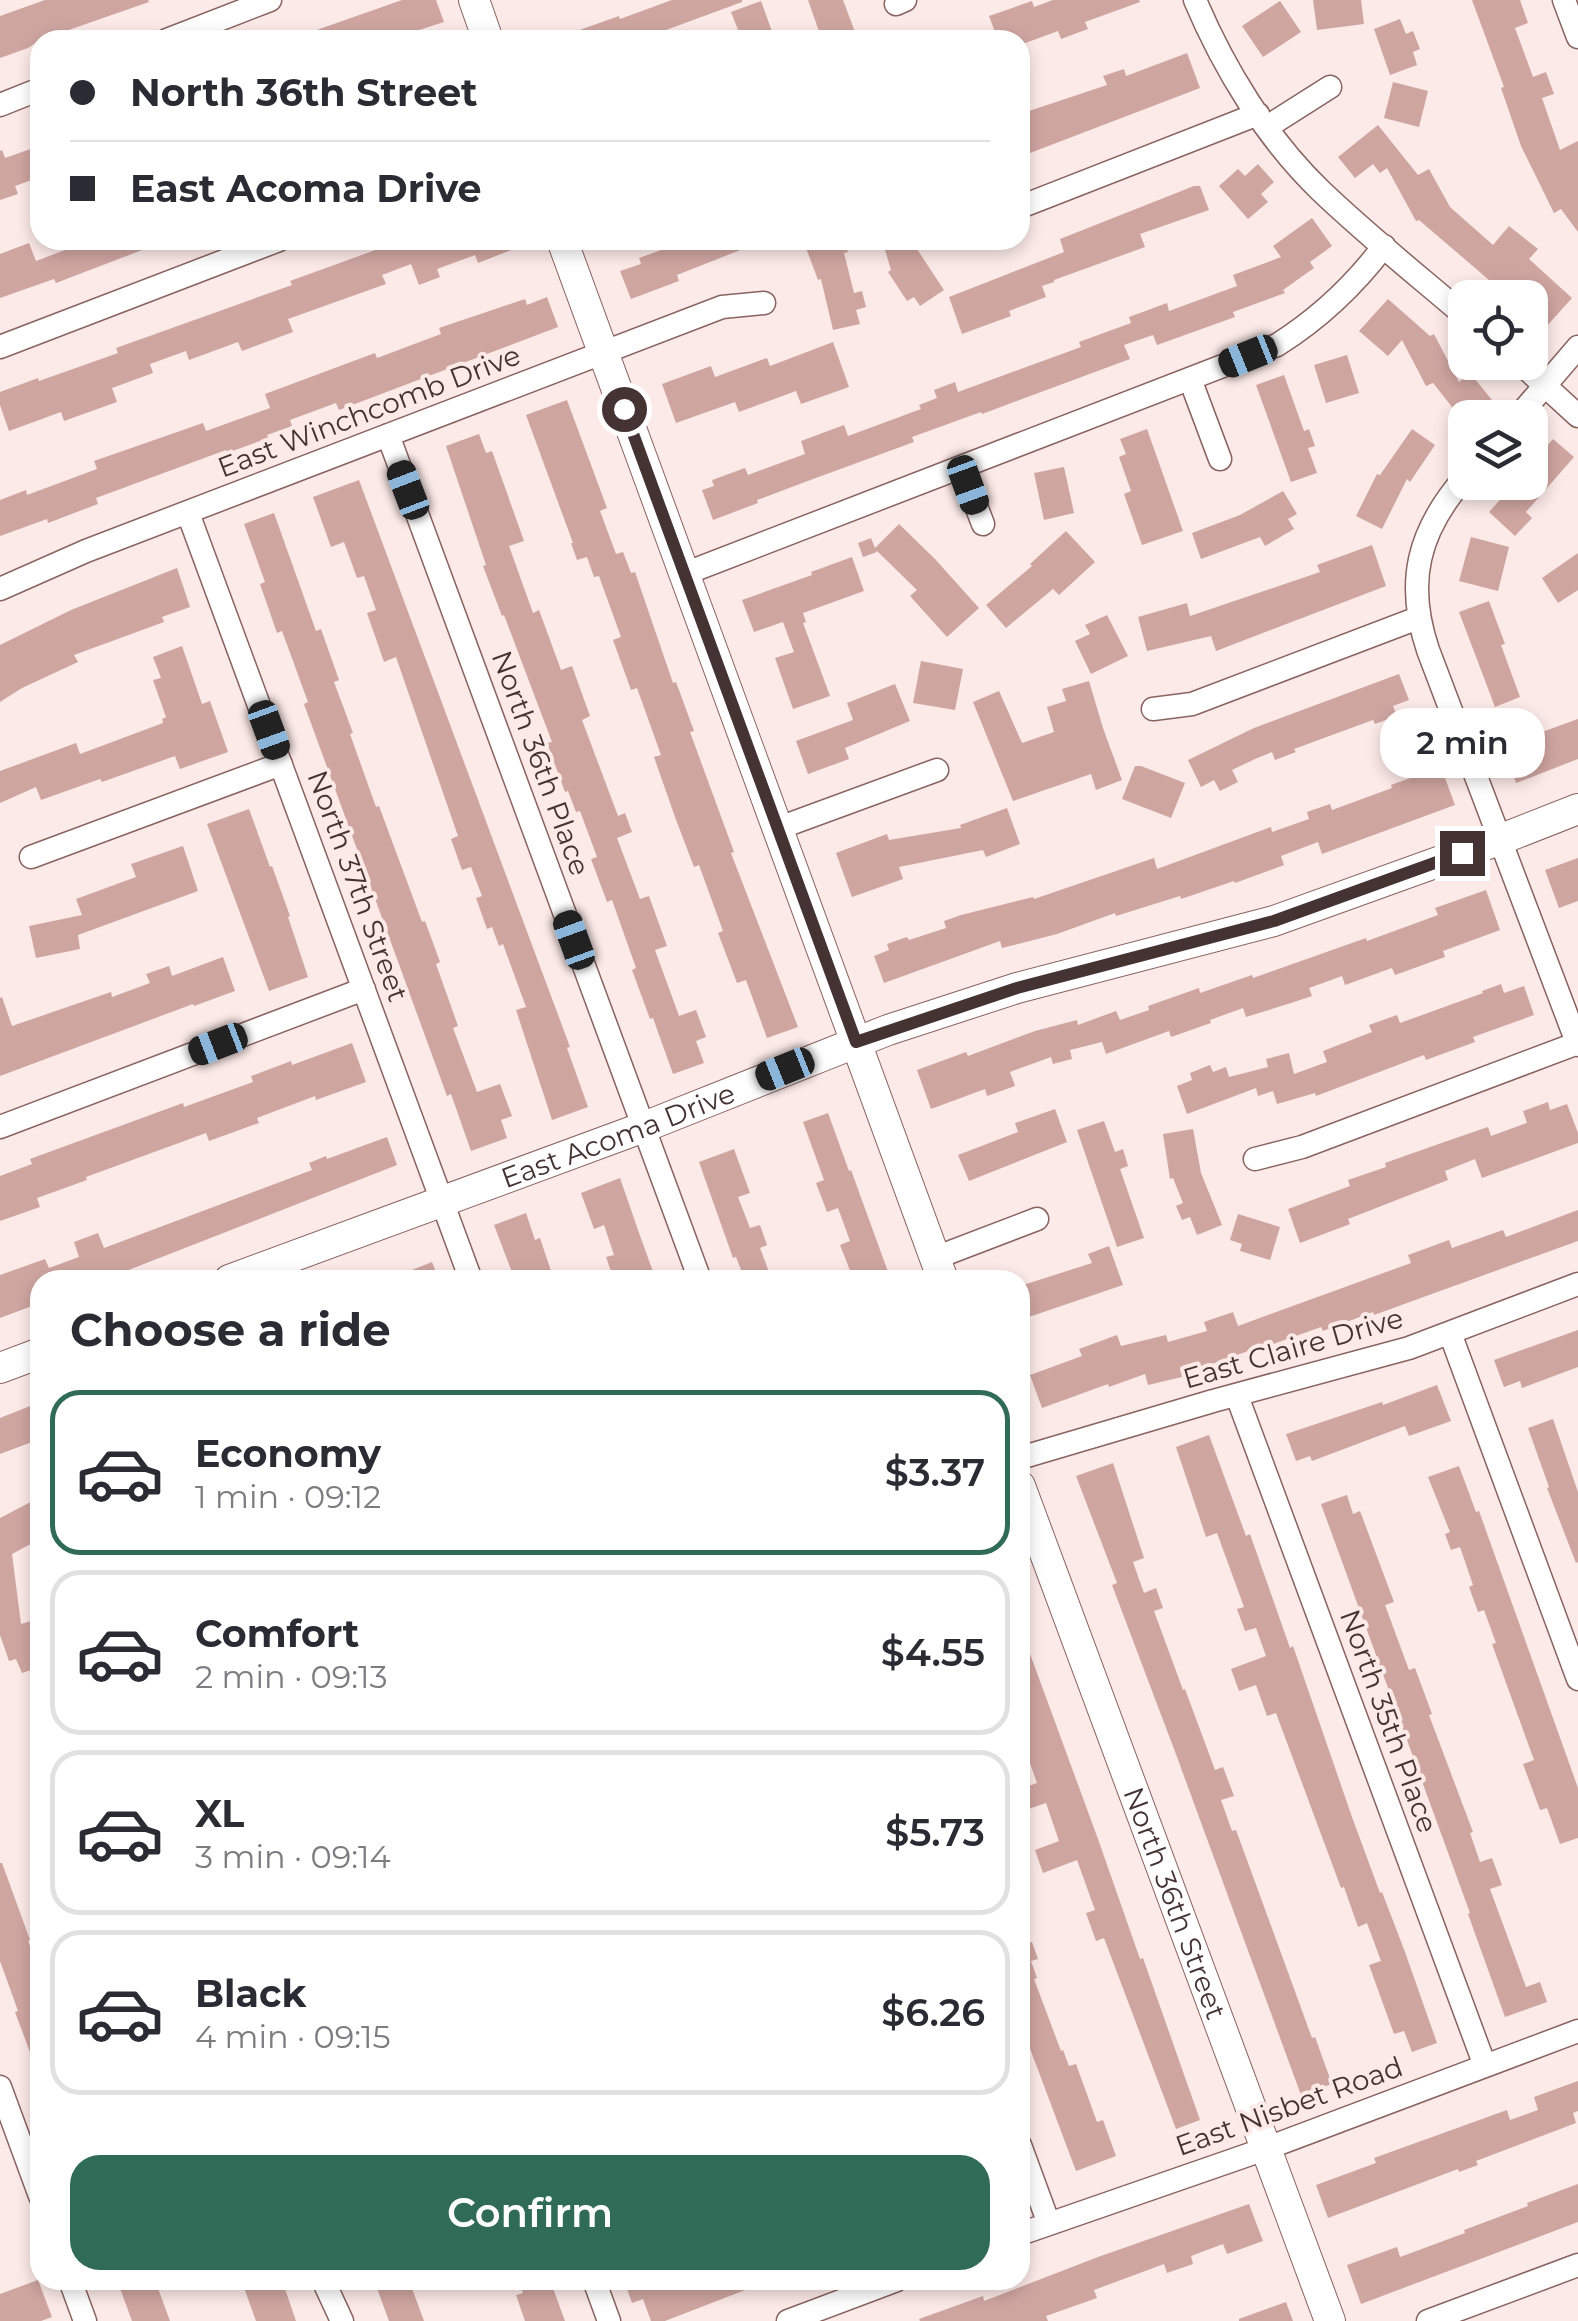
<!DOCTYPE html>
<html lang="en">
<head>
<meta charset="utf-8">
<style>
	body { margin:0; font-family:Montserrat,sans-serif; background:#f7f7f7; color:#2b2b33; height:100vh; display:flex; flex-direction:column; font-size:38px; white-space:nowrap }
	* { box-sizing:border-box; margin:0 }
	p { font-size:32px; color:#7c7c81 }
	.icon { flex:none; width:55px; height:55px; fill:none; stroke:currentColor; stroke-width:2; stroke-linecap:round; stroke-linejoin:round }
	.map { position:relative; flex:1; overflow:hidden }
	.sheet { position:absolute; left:30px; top:1270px; width:1000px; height:1020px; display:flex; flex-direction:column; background:#fff; border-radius:30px; box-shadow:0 5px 15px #0003 }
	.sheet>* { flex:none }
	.hud { position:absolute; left:30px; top:30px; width:1000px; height:220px; border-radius:30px; box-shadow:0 5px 15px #0003; display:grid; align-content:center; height:220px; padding:0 40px; background:#fff }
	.tools { position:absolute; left:1448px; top:280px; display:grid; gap:20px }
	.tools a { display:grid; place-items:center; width:100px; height:100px; border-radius:20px; background:#fff; box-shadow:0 5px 15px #0003; font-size:50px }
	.end { position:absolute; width:45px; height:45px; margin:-22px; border:12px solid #443332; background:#fff; box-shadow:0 0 0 5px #fff }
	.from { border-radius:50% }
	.bubble { position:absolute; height:70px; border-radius:30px; background:#fff; box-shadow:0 5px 15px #0003; font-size:32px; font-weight:600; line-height:70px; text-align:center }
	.car { position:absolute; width:30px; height:60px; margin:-30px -15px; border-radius:12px; box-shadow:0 0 8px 2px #0007; background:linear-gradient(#222 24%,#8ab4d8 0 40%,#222 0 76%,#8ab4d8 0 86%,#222 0) }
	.hud b { display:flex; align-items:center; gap:35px; height:95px; font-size:38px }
	.hud b+b { border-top:2px solid #e1e1e2 }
	.hud i { width:25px; height:25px; background:#2b2b33 }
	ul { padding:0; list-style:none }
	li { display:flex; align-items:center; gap:30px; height:165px; margin:0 20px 15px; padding:0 20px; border:5px solid #e1e1e2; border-radius:30px }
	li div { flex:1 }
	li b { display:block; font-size:38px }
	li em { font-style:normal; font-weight:600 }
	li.current { border-color:#2f6b56 }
	li>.icon { width:90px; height:90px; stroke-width:1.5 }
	h2 { padding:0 40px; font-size:45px; line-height:120px }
	.button { display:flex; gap:20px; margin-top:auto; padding:20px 40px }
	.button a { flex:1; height:115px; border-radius:30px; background:#2f6b56; color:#fff; font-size:40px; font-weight:600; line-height:115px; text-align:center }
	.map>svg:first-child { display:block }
</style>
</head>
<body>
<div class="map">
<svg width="1578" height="2321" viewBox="0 0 1578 2321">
	<rect width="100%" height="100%" fill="#fceae8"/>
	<!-- building -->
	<path fill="#cfa5a0" d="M45 0H148L149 2 40 40 28 48 0 58V16Z
		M402 0H436L444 22 416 31 419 40H295L294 38Z
		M672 0H742V2L639 40H557V38L619 16 620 19Z
		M808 0H843L858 40H822Z
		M1053 0H1139L1140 2 1085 22 1088 29 1061 39 1058 31 1020 45V40H998L989 16 1032 1 1034 7Z
		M1313 0H1361L1364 24 1317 30Z
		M1472 0H1520L1528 23 1515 28 1533 77 1546 72 1554 94 1542 98 1560 150 1578 141V232L1561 209 1554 213 1521 146 1501 88 1504 87Z
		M761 1 775 40H742L731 12Z
		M1280 1 1301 32 1263 57 1242 26Z
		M1400 19 1406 34 1413 31 1420 49 1413 52 1417 65 1390 75 1374 29Z
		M1187 53 1200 88 1030 153 1020 126V114L1107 85 1103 76 1124 69 1126 76Z
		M1393 82 1428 91 1419 127 1384 118Z
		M1378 125 1418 175 1429 169 1450 207 1493 245 1509 226 1538 249 1529 259 1572 298 1545 328 1530 314V298H1510L1419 220 1416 221 1387 168 1380 173 1373 164 1355 178 1338 157Z
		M36 147 40 158V177L15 186 18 194 0 200V151L2 150 5 158Z
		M1258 164 1274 182 1261 194 1268 202 1248 219 1219 186 1238 169 1245 176Z
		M1194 186H1200L1209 210 1140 234 1145 247 1054 280V282L1042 286 1046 297 1009 311 1011 316 962 334 949 297 1064 252 1060 239Z
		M1312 218 1332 246 1310 262 1314 268 1283 290 1285 293 1233 312 1235 317 1157 345 1153 335 1124 345 1130 359 982 414 981 412 912 437 914 442 805 482 757 500 758 503 713 520 702 490 714 486 712 480 745 468 748 475 805 454 801 441 844 425 848 436 921 409 919 405 937 398 934 390 955 382 958 392 1081 347 1079 342 1131 323 1129 317 1167 303 1169 311 1237 286 1233 275 1281 257 1273 246Z
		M61 240H163V242L56 283 54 279 0 298V254L29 243 36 261 65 250Z
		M414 240 534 241 478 263 475 255 437 269 440 277 419 285 411 264 382 275 386 284 288 319 293 332 242 351 238 342 189 360 186 351 150 364 153 373 112 388 117 402 64 421 61 412 9 431 0 405V392L38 378 39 381 118 353 116 348 292 285 290 281 392 244 393 248Z
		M676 240H762L763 241 677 275 679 281 631 299 620 271 641 264 639 258 678 244Z
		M803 240H844L848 252 844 253 854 293 862 291 866 307 856 310 860 324 833 330 821 279 818 280Z
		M882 240H911L944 290 920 306 914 297 907 301 888 272 891 270Z
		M547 297 558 327 339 410 336 403 290 420 292 426 267 435 268 438 227 453 226 450 96 498 98 504 48 523 47 519 0 536V500L26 490 27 495 97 469 94 461 203 423 206 431 270 408 265 394 375 353 377 358 441 334 439 328 525 299 527 305Z
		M1388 299 1430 336 1434 334 1459 382 1470 373 1492 400 1470 418H1465L1464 422 1433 383 1426 386 1402 340 1388 356 1359 331Z
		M833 342 849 387 801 404 796 391 739 412 735 402 676 423 662 384 711 366 715 377 767 358 770 366Z
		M1347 355 1359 393 1326 403 1314 365Z
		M1284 375 1304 431 1309 429 1315 446 1308 448 1317 473 1291 482 1256 385Z
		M567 400 607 508 600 511 616 554 623 552 631 573 635 572 673 683 676 682 694 731 690 732 734 852 731 853 798 1027 767 1038 746 980 737 983 718 933 723 931 699 865 694 867 675 817 654 757 661 755 637 688 631 690 613 640 621 637 599 576 594 577 587 557 577 560 571 543H573L526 415Z
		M1147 429 1183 531 1142 545 1124 494 1131 491 1119 457 1126 454 1120 439Z
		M1412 429 1435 445 1410 482 1407 479 1382 529 1356 516 1377 474 1380 475Z
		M479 434 486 453 492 451 524 541 509 546 533 613 539 610 561 670 572 666 590 716 582 720 618 816 625 813 632 832 617 838 640 899 649 896 667 946 655 950 679 1016 696 1010 706 1037 696 1041 704 1063 673 1074 653 1018 650 1019 632 970 636 968 612 900 607 902 591 859 597 857 580 811 576 812 568 791 565 792 547 743 552 742 504 615 502 616 483 566 486 565 446 446Z
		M1553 439 1574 457 1526 512 1532 518 1515 536 1489 512 1516 482H1530V465Z
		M1064 467 1074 513 1044 520 1034 473Z
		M359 480 570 1047 567 1048 588 1107 552 1120 516 1010 526 1007 503 944 499 946 492 927 487 929 476 898 482 896 471 867 462 870 451 839 458 836 396 657 384 662 367 613 376 610 364 576 357 578 344 542 331 547 313 497Z
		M1283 491 1297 514 1288 519 1294 529 1265 546 1260 537 1201 559 1192 533 1240 515Z
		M274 513 316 631 321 629 339 680 334 682 353 733 350 734 376 807 379 806 422 922 425 921 440 962 436 964 458 1026 453 1028 477 1092 500 1084 512 1116 501 1120 507 1138 471 1151 451 1094 447 1096 304 704 308 702 282 631 277 633 260 584 265 582 244 524Z
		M899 524 935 559 979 608 947 637 910 596 917 590 876 550 877 552 863 557 858 543 871 538 875 548Z
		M1066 531 1095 562 1059 595 1053 589 1006 628 986 605 1032 566 1030 564Z
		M1471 537 1509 547 1498 591 1459 581Z
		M1372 545 1386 586 1216 651 1211 636 1147 651 1138 617 1187 603 1190 616 1320 572 1317 565Z
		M1578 553V590L1558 603 1542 578Z
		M852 557 864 591 803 613 806 622 803 623 830 696 793 709 775 658 794 652 783 622 754 632 742 600 812 575 811 572Z
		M177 568 190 607 162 617 164 622 74 655 78 662 22 688 0 702V645L71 610Z
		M1489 601 1505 644 1501 645 1520 697 1495 707 1459 612Z
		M1107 615 1128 656 1091 674 1075 641 1090 634 1085 625Z
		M182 646 202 704 210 701 228 752 180 769 175 756 102 782 100 779 41 800 36 787 0 803V771L76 743 80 754 163 723 162 719 166 717 153 680 161 678 153 657Z
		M921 661 963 669 955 710 913 703Z
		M1399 674 1409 700 1393 706 1397 716 1375 724 1373 720 1294 749 1296 752 1275 760 1272 752 1255 759 1232 770 1238 782 1220 791 1214 780 1201 787 1188 760 1254 728Z
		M1089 681 1103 728 1122 780 1096 790 1091 774 1013 801 973 702 999 691 1022 743 1054 732 1047 707 1066 701 1062 689Z
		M895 684 910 721 845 748 849 759 808 774 796 741 853 720 847 703Z
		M1578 719V759L1516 783 1503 746Z
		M1135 766H1141L1185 783 1171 818 1122 799Z
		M1441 767 1455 805 1322 854 1318 842 1281 856 1284 865 1235 883 1234 881 1181 899 1180 896 1116 916 1115 913 1057 934 1002 948 1000 941 884 983 874 956 889 950 887 944 907 937 909 940 946 928 944 921 961 915 1033 897 1034 899 1154 858 1157 869 1271 827 1272 832 1309 819 1307 812 1330 804 1332 810 1392 788 1391 785Z
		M1007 808 1020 844 986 857 983 850 899 867 903 879 852 897 836 853 887 834 889 840 961 828 960 825Z
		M249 809 270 867 272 866 290 916 288 917 308 977 269 991 207 824Z
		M183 846 198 891 78 935 80 949 36 958 29 926 82 915 76 899 136 877 131 864Z
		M1578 858V901L1559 908 1545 870Z
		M1486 890 1500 930 1443 951 1445 957 1395 975 1392 968 1345 985 1342 976 1309 988 1312 996 1291 1003 1246 1017 1243 1008 1210 1020 1211 1023 1171 1037 1169 1031 1106 1054 1102 1042 1070 1050 1072 1059 1053 1064 1051 1057 1010 1072 1015 1086 987 1096 985 1089 931 1109 917 1070 966 1052 968 1056 1035 1031 1077 1020 1078 1025 1116 1011 1120 1020 1149 1010 1148 1006 1199 988 1200 993 1252 975 1253 978 1366 938 1367 941 1438 915 1435 908Z
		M223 957 235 991 194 1006 193 1004 0 1076V998L2 997 12 1026 111 992 112 997 150 983 146 974 169 966 172 976Z
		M1501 984 1504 993 1524 986 1534 1015 1473 1037 1475 1042 1426 1060 1424 1055 1316 1096 1315 1093 1277 1104 1273 1091 1258 1096 1256 1088 1187 1114 1177 1086 1192 1080 1190 1073 1210 1065 1213 1072 1226 1067 1229 1077 1268 1067 1266 1059 1289 1053 1294 1074 1327 1062 1323 1051 1372 1032 1369 1025 1397 1015 1400 1023 1483 993 1482 991Z
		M352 1043 366 1082 316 1100 315 1096 257 1118 259 1123 209 1141 206 1133 86 1177 87 1180 37 1198 40 1207 0 1221V1176L32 1164 30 1159 183 1103 184 1107 253 1082 251 1076 291 1061 292 1065Z
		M1548 1102 1550 1110 1567 1104 1578 1133V1143L1482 1178 1475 1159 1445 1171 1448 1180 1348 1219 1350 1224 1300 1243 1288 1209 1350 1186 1348 1180 1386 1167 1385 1163 1450 1140 1488 1127 1491 1136 1527 1123 1523 1111Z
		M1055 1109 1067 1142 969 1181 958 1155 1018 1132 1015 1123Z
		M828 1113 849 1171 851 1170 891 1280H863L860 1270 851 1273 840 1245 850 1241 838 1208 827 1212 816 1183 824 1180 803 1122Z
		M1104 1121 1115 1152 1123 1149 1128 1166 1120 1169 1144 1238 1117 1247 1077 1130Z
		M1193 1129 1201 1173 1222 1225 1197 1235 1190 1217 1182 1220 1176 1206 1183 1203 1173 1178 1170 1179 1163 1134Z
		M387 1137 397 1165 103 1280H40V1303L0 1318V1275L45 1259 49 1268 79 1257 74 1242 98 1233 104 1248 312 1170 309 1163 326 1156 327 1159Z
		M734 1149 750 1193 738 1197 750 1228 760 1225 767 1245 760 1248 772 1280H745L736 1257 733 1258 699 1162Z
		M620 1178 638 1230 656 1280H614L606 1257 614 1255 604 1225 594 1229 581 1193Z
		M1578 1210V1241L1374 1315 1373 1312 1323 1331 1321 1327 1262 1348V1346L1190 1372V1375L1148 1385 1145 1374 1109 1387 1108 1384 1042 1408 1030 1375 1082 1356 1079 1349 1117 1335 1121 1346 1166 1335 1168 1342 1207 1331 1204 1322 1233 1312 1238 1326 1411 1263 1408 1255 1449 1240 1452 1248 1503 1230 1506 1237Z
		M526 1213 535 1240 540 1238 554 1280H515L494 1225Z
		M1238 1214 1280 1227 1270 1260 1240 1251 1242 1244 1230 1240Z
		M1109 1246 1123 1285 1020 1320V1286L1092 1263 1088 1254Z
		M432 1262 439 1280H389V1279Z
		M1578 1330V1367L1522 1388 1520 1381 1504 1387 1494 1360Z
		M1437 1385 1451 1421 1409 1436 1405 1426 1312 1461 1310 1456 1296 1461 1286 1434 1382 1402 1383 1405Z
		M40 1402V1439L0 1454V1418Z
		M1553 1419 1578 1492V1562L1576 1563 1547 1488 1549 1487 1528 1428Z
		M1209 1435 1246 1536 1250 1534 1290 1648 1293 1646 1352 1817 1380 1893 1382 1892 1405 1952 1437 2043 1412 2052 1404 2031 1394 2034 1369 1965 1381 1961 1367 1923 1358 1927 1344 1887 1341 1888 1276 1713 1267 1716 1256 1685 1239 1691 1231 1669 1266 1656 1256 1628 1245 1631 1237 1609 1244 1607 1217 1533 1206 1537 1176 1447Z
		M1113 1463 1144 1558 1133 1562 1144 1593 1156 1588 1163 1608 1154 1611 1183 1690 1185 1689 1215 1770 1223 1767 1234 1796 1221 1800 1232 1831 1236 1830 1312 2038 1315 2037 1332 2084 1301 2095 1177 1757 1112 1585 1117 1583 1076 1476Z
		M1459 1466 1476 1512 1479 1511 1578 1788V1838L1560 1844 1547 1808 1540 1810 1523 1764 1534 1760 1492 1644 1496 1643 1484 1610 1478 1612 1469 1587 1473 1585 1460 1547 1451 1550 1445 1534 1450 1532 1428 1477Z
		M1347 1495 1353 1514 1360 1511 1394 1602 1385 1605 1409 1670 1415 1668 1432 1714 1429 1715 1473 1832 1470 1833 1480 1862 1492 1858 1502 1885 1490 1889 1526 1987 1540 1982 1547 2002 1505 2017 1468 1914 1470 1913 1321 1504Z
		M40 1497V1539L12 1554 21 1624 34 1620 40 1635V1667L22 1673 16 1659 9 1661 0 1635V1518Z
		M1020 1632H1022L1098 1839 1140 1959 1143 1958 1200 2120 1176 2129 1104 1938 1096 1941 1086 1913 1095 1910 1077 1860 1043 1873 1035 1850 1059 1841 1046 1803 1020 1812V1789L1037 1783 1020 1735Z
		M0 1863H2L30 1940 28 1941 40 1974V2074H38L15 2012 18 2011 0 1961Z
		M1022 1936 1025 1944 1032 1942 1038 1959 1031 1961 1037 1978 1034 1979 1061 2051 1063 2050 1069 2066 1076 2064 1097 2122 1103 2120 1116 2156 1076 2171 1020 2022V1937Z
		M1578 2081V2111L1573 2113 1576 2123 1476 2161 1478 2165 1459 2172 1458 2169 1328 2218 1316 2185 1376 2163 1374 2158 1507 2110 1510 2120 1538 2110 1534 2097Z
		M1578 2184V2222L1361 2304 1347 2265 1397 2247 1400 2257 1465 2233 1464 2230 1528 2206 1527 2203Z
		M1249 2204 1263 2241 1227 2254 1223 2244 1191 2256 1193 2264 1167 2273 1164 2264 1094 2290 1097 2298 1046 2316 1048 2321H920L919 2319 983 2296 984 2301 1098 2257Z
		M38 2280 52 2317 41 2321H0V2294Z
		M117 2280H155L170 2321H132Z
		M258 2280H282L296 2321H256L243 2285Z
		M374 2280H409L424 2321H389Z
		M518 2280H550L565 2321H525L516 2295 523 2293Z
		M643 2280H766V2282L665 2321H651L643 2299 632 2303 626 2286Z
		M1286 2302 1293 2321H1239V2319Z"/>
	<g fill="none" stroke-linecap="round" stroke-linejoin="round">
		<defs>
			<path id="street" d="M1195 0C1224 69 1267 139 1321 191 1367 235 1417 275 1465 316
				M1564 0 1578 37
				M896 4 905 0
				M167 40 270 0
				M0 105 40 89
				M1267 127 1330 87
				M1020 207 1258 114
				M0 347 279 240
				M1519 362 1578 416
				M1190 379 1220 459
				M1517 418 1578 347
				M388 435 700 1280
				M961 467 983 524
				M1465 477C1418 531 1405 582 1428 650L1578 1045
				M188 513 471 1280
				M684 574 1277 345C1320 318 1353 287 1384 246
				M0 589 86 551 722 307 764 303
				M1153 709 1192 704 1418 618
				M779 828 937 770
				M31 857 281 764
				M0 1127 364 989
				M1255 1159 1302 1147 1578 1043
				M935 1258 1037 1219
				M1450 1333 1578 1679
				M1237 1396 1485 2066
				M1020 1458 1213 1401 1409 1348 1578 1284
				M0 2087 40 2196
				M1020 2145 1049 2224
				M1020 2234 1265 2149 1578 2031
				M70 2280 85 2321
				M323 2280 342 2321
				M594 2280 609 2321
				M788 2321 897 2280
				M1428 2321 1578 2265"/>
			<g id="secondary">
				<path d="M474 0 488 40"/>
				<path d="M562 240 943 1280"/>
				<path id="s1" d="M229 1280 644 1127 888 1030 1017 988 1274 921 1499 840 1578 809"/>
				<path d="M0 1368 40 1353"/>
				<path id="s2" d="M1020 1486 1330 2321"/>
			</g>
		</defs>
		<!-- street casing -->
		<use href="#street" stroke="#89635f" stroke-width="25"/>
		<!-- secondary casing -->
		<use href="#secondary" stroke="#89635f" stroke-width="32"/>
		<!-- street -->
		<use href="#street" stroke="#fff" stroke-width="22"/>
		<!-- secondary -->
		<use href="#secondary" stroke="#fff" stroke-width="30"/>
	</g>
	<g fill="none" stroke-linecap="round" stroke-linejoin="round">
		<!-- route -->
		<path stroke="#443332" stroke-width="12" d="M624 409 856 1042 1017 988 1274 921 1462 853"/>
	</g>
	<g text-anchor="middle" stroke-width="8" stroke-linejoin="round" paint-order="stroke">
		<!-- street labels -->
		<g font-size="28" fill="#443332" stroke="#fceae8">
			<text transform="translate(369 411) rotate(-21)" y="10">East Winchcomb Drive</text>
			<text transform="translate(541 763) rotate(70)" y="10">North 36th Place</text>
			<text transform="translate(358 886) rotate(70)" y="10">North 37th Street</text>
			<text dy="10" stroke="none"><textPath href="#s1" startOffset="415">East Acoma Drive</textPath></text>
			<text transform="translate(1293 1348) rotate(-16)" y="10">East Claire Drive</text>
			<text transform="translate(1389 1721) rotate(70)" y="10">North 35th Place</text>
			<text dy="10" stroke="none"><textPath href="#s2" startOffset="445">North 36th Street</textPath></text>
			<text transform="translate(1289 2106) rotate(-20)" y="10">East Nisbet Road</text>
		</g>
	</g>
</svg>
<div class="tools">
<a><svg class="icon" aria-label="locate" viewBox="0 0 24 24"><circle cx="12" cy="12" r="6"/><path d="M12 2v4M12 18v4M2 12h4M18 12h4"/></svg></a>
<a><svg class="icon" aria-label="layers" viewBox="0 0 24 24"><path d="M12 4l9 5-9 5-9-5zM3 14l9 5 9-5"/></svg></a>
</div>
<i class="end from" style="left:624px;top:409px"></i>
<i class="end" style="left:1462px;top:853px"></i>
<div class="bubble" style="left:1380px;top:708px;width:165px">2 min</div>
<i class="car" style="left:1248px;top:356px;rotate:248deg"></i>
<i class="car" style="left:968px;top:485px;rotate:160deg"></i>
<i class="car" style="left:408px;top:490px;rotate:339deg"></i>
<i class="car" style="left:269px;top:730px;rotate:160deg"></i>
<i class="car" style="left:574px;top:940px;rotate:340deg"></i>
<i class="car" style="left:218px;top:1044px;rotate:249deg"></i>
<i class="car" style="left:785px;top:1069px;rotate:248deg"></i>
<div class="hud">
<b><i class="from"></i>North 36th Street</b>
<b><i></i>East Acoma Drive</b>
</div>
<section class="sheet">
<h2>Choose a ride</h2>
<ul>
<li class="current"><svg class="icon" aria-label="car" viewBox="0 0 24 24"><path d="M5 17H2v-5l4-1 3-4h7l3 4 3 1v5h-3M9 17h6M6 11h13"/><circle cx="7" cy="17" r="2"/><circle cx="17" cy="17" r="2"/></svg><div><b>Economy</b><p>1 min · 09:12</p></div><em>$3.37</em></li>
<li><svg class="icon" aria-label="car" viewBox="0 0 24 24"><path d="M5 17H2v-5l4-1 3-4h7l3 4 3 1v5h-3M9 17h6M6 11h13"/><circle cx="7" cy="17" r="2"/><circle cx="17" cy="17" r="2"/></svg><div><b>Comfort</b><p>2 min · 09:13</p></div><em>$4.55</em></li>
<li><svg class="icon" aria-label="car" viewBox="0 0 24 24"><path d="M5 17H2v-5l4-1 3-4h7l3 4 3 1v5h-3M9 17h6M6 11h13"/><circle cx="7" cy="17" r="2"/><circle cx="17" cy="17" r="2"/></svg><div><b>XL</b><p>3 min · 09:14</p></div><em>$5.73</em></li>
<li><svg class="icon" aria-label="car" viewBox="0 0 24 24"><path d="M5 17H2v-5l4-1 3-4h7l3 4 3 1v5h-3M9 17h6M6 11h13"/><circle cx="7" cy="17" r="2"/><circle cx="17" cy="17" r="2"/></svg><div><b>Black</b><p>4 min · 09:15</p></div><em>$6.26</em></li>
</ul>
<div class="button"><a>Confirm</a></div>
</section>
</div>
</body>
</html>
